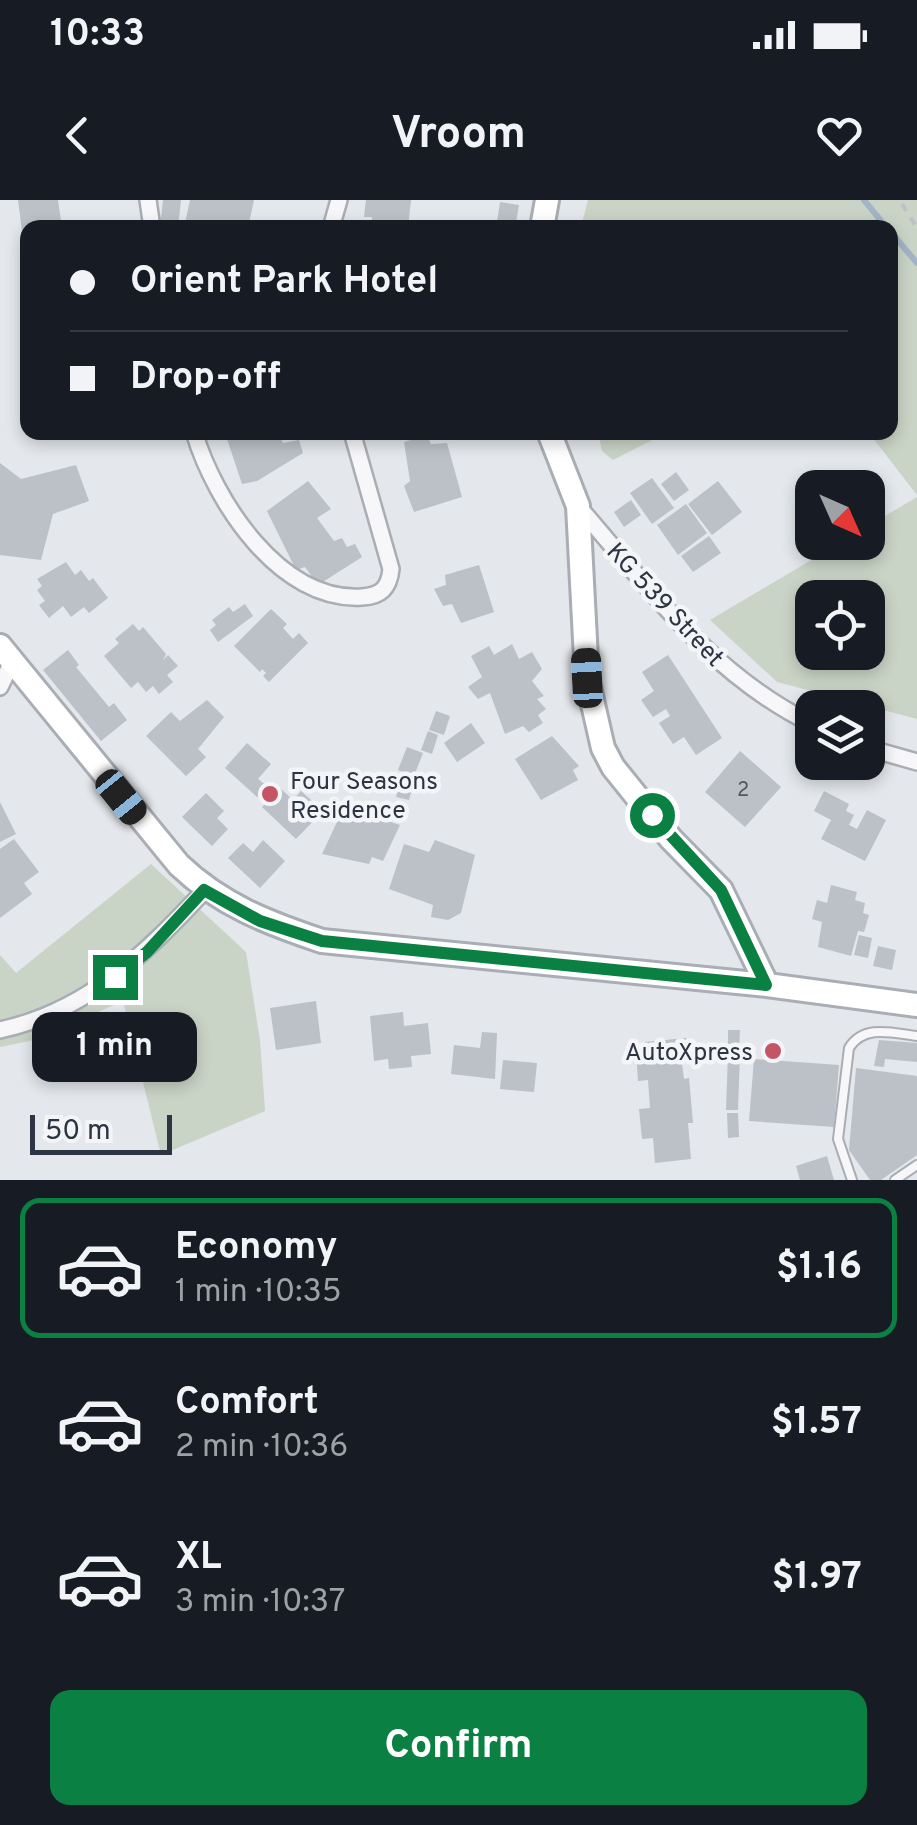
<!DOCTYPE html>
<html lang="en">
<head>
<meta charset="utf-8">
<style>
	body { margin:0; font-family:Overpass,sans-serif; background:#242831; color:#f1f3f6; height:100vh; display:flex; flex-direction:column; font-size:38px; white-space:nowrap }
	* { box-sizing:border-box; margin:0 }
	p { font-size:32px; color:#9ea1a6 }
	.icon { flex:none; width:55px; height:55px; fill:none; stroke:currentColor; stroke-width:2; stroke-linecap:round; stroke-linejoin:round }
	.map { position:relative; height:980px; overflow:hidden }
	.details { display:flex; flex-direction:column; background:#171b24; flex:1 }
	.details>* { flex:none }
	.guide { position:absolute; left:20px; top:20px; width:878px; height:220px; border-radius:20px; box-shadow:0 5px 15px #0003; display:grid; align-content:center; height:220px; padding:0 50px; background:#171b24 }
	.needle { width:65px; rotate:135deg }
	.tools { position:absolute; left:795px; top:270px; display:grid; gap:20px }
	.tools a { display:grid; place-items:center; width:90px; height:90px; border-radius:20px; background:#171b24; box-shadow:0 5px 15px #0003; font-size:50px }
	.scale { position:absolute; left:30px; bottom:25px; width:142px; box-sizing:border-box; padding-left:10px; border:5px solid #2d3442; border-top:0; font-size:28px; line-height:35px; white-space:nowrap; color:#2d3442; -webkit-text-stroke:8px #f4f5f8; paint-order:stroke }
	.end { position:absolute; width:45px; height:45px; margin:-22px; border:12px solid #0b8043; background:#fff; box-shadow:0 0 0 5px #fff }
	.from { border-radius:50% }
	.bubble { position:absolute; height:70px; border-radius:20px; background:#171b24; box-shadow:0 5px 15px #0003; font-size:32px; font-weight:700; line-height:70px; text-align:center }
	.car { position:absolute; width:30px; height:60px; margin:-30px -15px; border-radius:12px; box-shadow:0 0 8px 2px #0007; background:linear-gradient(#222 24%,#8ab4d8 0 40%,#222 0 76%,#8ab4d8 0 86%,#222 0) }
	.guide b { display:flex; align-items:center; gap:35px; height:95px; font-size:38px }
	.guide b+b { border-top:2px solid #363941 }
	.guide i { width:25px; height:25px; background:#f1f3f6 }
	ul { padding:18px 0 0; list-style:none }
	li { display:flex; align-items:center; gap:30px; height:140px; margin:0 20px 15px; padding:0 30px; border:5px solid transparent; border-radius:20px }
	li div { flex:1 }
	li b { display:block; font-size:38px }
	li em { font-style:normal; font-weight:700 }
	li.current { border-color:#0b8043 }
	li>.icon { width:90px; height:90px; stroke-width:1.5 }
	.button { display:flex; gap:20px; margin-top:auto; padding:20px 50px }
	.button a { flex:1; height:115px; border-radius:20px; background:#0b8043; color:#fff; font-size:40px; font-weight:700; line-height:115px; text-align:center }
	.status { display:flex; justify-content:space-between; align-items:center; height:70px; padding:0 50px; background:#171b24; direction:ltr }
	.status svg { height:28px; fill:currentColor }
	header { display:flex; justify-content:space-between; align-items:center; height:130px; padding:0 50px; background:#171b24; font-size:45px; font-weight:700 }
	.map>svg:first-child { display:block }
</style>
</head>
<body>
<div class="status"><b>10:33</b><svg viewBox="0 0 49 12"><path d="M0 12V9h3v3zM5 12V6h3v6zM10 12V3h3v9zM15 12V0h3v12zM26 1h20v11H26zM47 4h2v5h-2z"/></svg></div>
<header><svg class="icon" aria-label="back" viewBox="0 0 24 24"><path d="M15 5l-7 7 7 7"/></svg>Vroom<svg class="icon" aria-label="heart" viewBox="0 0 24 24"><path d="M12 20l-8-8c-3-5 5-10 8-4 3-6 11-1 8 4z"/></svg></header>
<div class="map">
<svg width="917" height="980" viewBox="0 0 917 980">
	<rect width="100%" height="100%" fill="#e4e7eb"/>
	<!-- green -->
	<path fill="#c9d4c6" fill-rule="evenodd" d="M588 0H917V295L869 233 890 232V28L581 27Z
		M598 233V232L666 233 613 260 602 251Z
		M917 297V519L777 482 710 420 840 343 868 342V326ZM812 398H868V452H812Z
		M151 664 246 752 260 840 265 911 161 955 123 801 34 840 0 847V755L16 773Z"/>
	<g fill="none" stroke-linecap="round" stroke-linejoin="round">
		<!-- stream -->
		<path stroke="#a3b4c7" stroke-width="6" d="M864 0 887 28
			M890 31 917 63"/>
	</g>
	<!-- building -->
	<path fill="#bcc0c7" d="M18 0H58L62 28H28V46L24 47Z
		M163 0H181L178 28H160Z
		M190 0H254L248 28H184Z
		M366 0H411L408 28H371L372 17H364Z
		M500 2 519 5 515 28H496Z
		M246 232H277L283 243 299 240 303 253 257 281 242 284 227 239Z
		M427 235 431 244 447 243 462 297 414 312 404 286 410 281 404 242Z
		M0 263 21 279 76 265 89 301 53 314 41 360 0 355Z
		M676 272 689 290 674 301 661 284Z
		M652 278 674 308 652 324 630 293Z
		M308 281 331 309 317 318 334 341 342 338 347 347 355 344 362 357 318 385 305 367 296 370 267 311Z
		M718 281 742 312 712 335 688 304Z
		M631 300 641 315 624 327 614 312Z
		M686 304 707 333 678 355 657 325Z
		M709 336 721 353 693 372 681 356Z
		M66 362 75 375 81 370 89 381 93 378 108 398 89 413 84 407 71 417 63 406 49 418 39 405 45 401 37 390 42 386 37 379Z
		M479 365 494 412 461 423 452 404 443 406 434 389 446 385 445 375Z
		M245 404 253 416 218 442 210 430 216 425 212 420 229 407 233 412Z
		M271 409 287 424 283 428 293 439 299 433 308 443 269 482 263 476 266 473 262 469 260 472 234 446Z
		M133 424 139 431 143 427 166 454 163 460 168 455 178 466 167 475 173 482 159 494 153 486 146 492 138 482 131 488 104 456 119 443 115 439Z
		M512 444 519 459 532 452 542 469 532 481 544 496 537 499 546 509 538 515 543 523 529 532 523 526 505 534 490 493 478 499 468 487 482 477 471 456 489 446 494 455Z
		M68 450 79 465 76 467 109 507 114 503 127 520 101 541 43 470Z
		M668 455 722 538 696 555 684 537 673 544 659 523 670 516 666 509 653 517 641 500 654 491 642 472Z
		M207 500 224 517 198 549 206 557 186 576 146 536 171 512 180 521Z
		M436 511 450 516 444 535 429 530Z
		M471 523 485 543 457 562 444 543Z
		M428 531 438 535 432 554 421 550Z
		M552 536 579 566 573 570 578 580 541 600 515 559Z
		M247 543 271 564 258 579 267 586 257 597 225 568Z
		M407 547 423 553 414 576 398 570Z
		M740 551 781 587 745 627 705 592Z
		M401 578 414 580 409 600 396 597Z
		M280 588 293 600 301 591 323 611 296 639 262 607Z
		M824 591 849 604 846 611 854 615 849 625 857 629 867 610 886 620 865 661 821 639 831 620 814 611Z
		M206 593 224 611 217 618 228 629 212 646 182 617Z
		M0 602 16 634 0 642Z
		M344 607 400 625 383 661 372 657 369 664 322 654Z
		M14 639 39 672 24 683 32 694 0 718V649Z
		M263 640 285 661 260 688 228 658 243 643 253 652Z
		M435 640 475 655 461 713 448 720 431 717 433 705 389 689 404 644 429 652Z
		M831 685 857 692 855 700 865 703 863 713 869 715 864 732 858 731 851 756 818 747 822 722 812 719 817 700 827 703Z
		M859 735 872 738 868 758 854 755Z
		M878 746 896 750 892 770 873 766Z
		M316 801 321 843 276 850 270 808Z
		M403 812 404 826 428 823 431 854 411 856 412 867 389 869 388 859 374 861 370 816Z
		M728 830H740L739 850 728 851Z
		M482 832 497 833 495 879 451 874 454 845 480 848Z
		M686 838 688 855 681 856 684 879 689 878 693 923H688L691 959 655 963 653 938 642 939 639 909 650 908 648 880 638 881 636 850 645 849 644 842Z
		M879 840 917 843V862L885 859 884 867 874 866Z
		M728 854H740L738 910H726Z
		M754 859 839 865 834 927 749 921Z
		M503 860 537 863 534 892 500 889Z
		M856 868 917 876V955L881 980H870L849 950Z
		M727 913H738L739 937 728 938Z
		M827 956 834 980H800L796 966Z"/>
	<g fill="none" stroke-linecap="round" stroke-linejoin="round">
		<defs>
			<path id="lane" d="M852 980 838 939 849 848C864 824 892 833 917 836
				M895 980 917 965"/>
			<path id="street" d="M148 0 152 28
				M331 28 339 0
				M194 232C215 302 280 402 362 397 381 396 389 388 391 369L352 232
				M578 306C650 389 712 475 812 524
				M0 487 12 462
				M868 548 917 562
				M0 830C88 811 146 753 205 690"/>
			<path id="secondary" d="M542 28 547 0
				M549 232 578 306 587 478 603 548 613 567 671 639 721 690 767 785
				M0 446 179 665C221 705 268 723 322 741L767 785 917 805"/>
		</defs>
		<!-- lane casing -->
		<use href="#lane" stroke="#a9aeb5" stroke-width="12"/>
		<!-- street casing -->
		<use href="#street" stroke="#a9aeb5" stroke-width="20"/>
		<!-- secondary casing -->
		<use href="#secondary" stroke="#a9aeb5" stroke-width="28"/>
		<!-- path -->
		<path stroke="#bec0c6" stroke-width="4" stroke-dasharray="8 8" stroke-linecap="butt" d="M902 4 917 28"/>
		<!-- lane -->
		<use href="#lane" stroke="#f7f7f9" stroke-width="8"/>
		<!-- street -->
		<use href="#street" stroke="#f7f7f9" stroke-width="15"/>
		<!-- secondary -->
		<use href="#secondary" stroke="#fff" stroke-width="22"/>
	</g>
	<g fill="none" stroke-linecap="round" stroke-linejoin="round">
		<!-- route -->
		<path stroke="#0b8043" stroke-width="12" d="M115 777 147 752 204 690 260 721 322 741 766 785 721 690 652 615"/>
	</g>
	<!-- markers -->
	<g fill="#c35564" stroke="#f4f5f8" stroke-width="4">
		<circle cx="270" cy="594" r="10"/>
		<circle cx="773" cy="851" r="10"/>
	</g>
	<g text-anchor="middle" stroke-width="9" stroke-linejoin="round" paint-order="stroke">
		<!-- number labels -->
		<g font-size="20" fill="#515763">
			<text x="743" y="596">2</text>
		</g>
		<!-- street labels -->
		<g font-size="25" fill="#2d3442" stroke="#f4f5f8">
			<text transform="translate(666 404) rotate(47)" y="9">KG 539 Street</text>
		</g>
		<!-- poi labels -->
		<g font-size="25" fill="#2d3442" stroke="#f4f5f8" text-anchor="start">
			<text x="290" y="589">Four Seasons<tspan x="290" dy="29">Residence</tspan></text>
			<text x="753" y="860" text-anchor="end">AutoXpress</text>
		</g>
	</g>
</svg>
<div class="tools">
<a><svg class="needle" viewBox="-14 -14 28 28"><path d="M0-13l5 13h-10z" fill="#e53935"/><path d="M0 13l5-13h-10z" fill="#9ea1a6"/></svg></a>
<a><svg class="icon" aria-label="locate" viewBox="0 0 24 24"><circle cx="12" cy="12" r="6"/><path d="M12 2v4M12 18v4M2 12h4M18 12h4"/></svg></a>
<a><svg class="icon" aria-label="layers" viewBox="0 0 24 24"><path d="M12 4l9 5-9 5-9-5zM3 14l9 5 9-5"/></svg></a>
</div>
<div class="scale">50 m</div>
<i class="end from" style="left:652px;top:615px"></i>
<i class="end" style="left:115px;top:777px"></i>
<div class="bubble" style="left:32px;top:812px;width:165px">1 min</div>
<i class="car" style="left:587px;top:478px;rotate:357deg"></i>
<i class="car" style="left:121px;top:597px;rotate:141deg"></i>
<div class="guide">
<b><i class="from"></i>Orient Park Hotel</b>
<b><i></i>Drop-off</b>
</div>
</div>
<section class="details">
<ul>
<li class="current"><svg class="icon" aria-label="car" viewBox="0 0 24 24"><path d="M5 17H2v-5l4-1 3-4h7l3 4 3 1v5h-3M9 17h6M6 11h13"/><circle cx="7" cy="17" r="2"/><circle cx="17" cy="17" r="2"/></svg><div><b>Economy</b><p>1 min · 10:35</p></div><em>$1.16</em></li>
<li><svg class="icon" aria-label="car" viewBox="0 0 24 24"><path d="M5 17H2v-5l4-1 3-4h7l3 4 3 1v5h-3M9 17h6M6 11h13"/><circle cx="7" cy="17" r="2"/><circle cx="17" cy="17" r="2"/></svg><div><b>Comfort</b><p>2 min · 10:36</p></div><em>$1.57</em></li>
<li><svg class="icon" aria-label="car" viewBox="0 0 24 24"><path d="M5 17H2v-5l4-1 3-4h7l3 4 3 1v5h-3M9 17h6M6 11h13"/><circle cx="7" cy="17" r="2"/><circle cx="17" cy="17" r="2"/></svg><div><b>XL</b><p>3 min · 10:37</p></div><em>$1.97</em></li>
</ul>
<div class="button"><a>Confirm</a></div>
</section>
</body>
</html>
